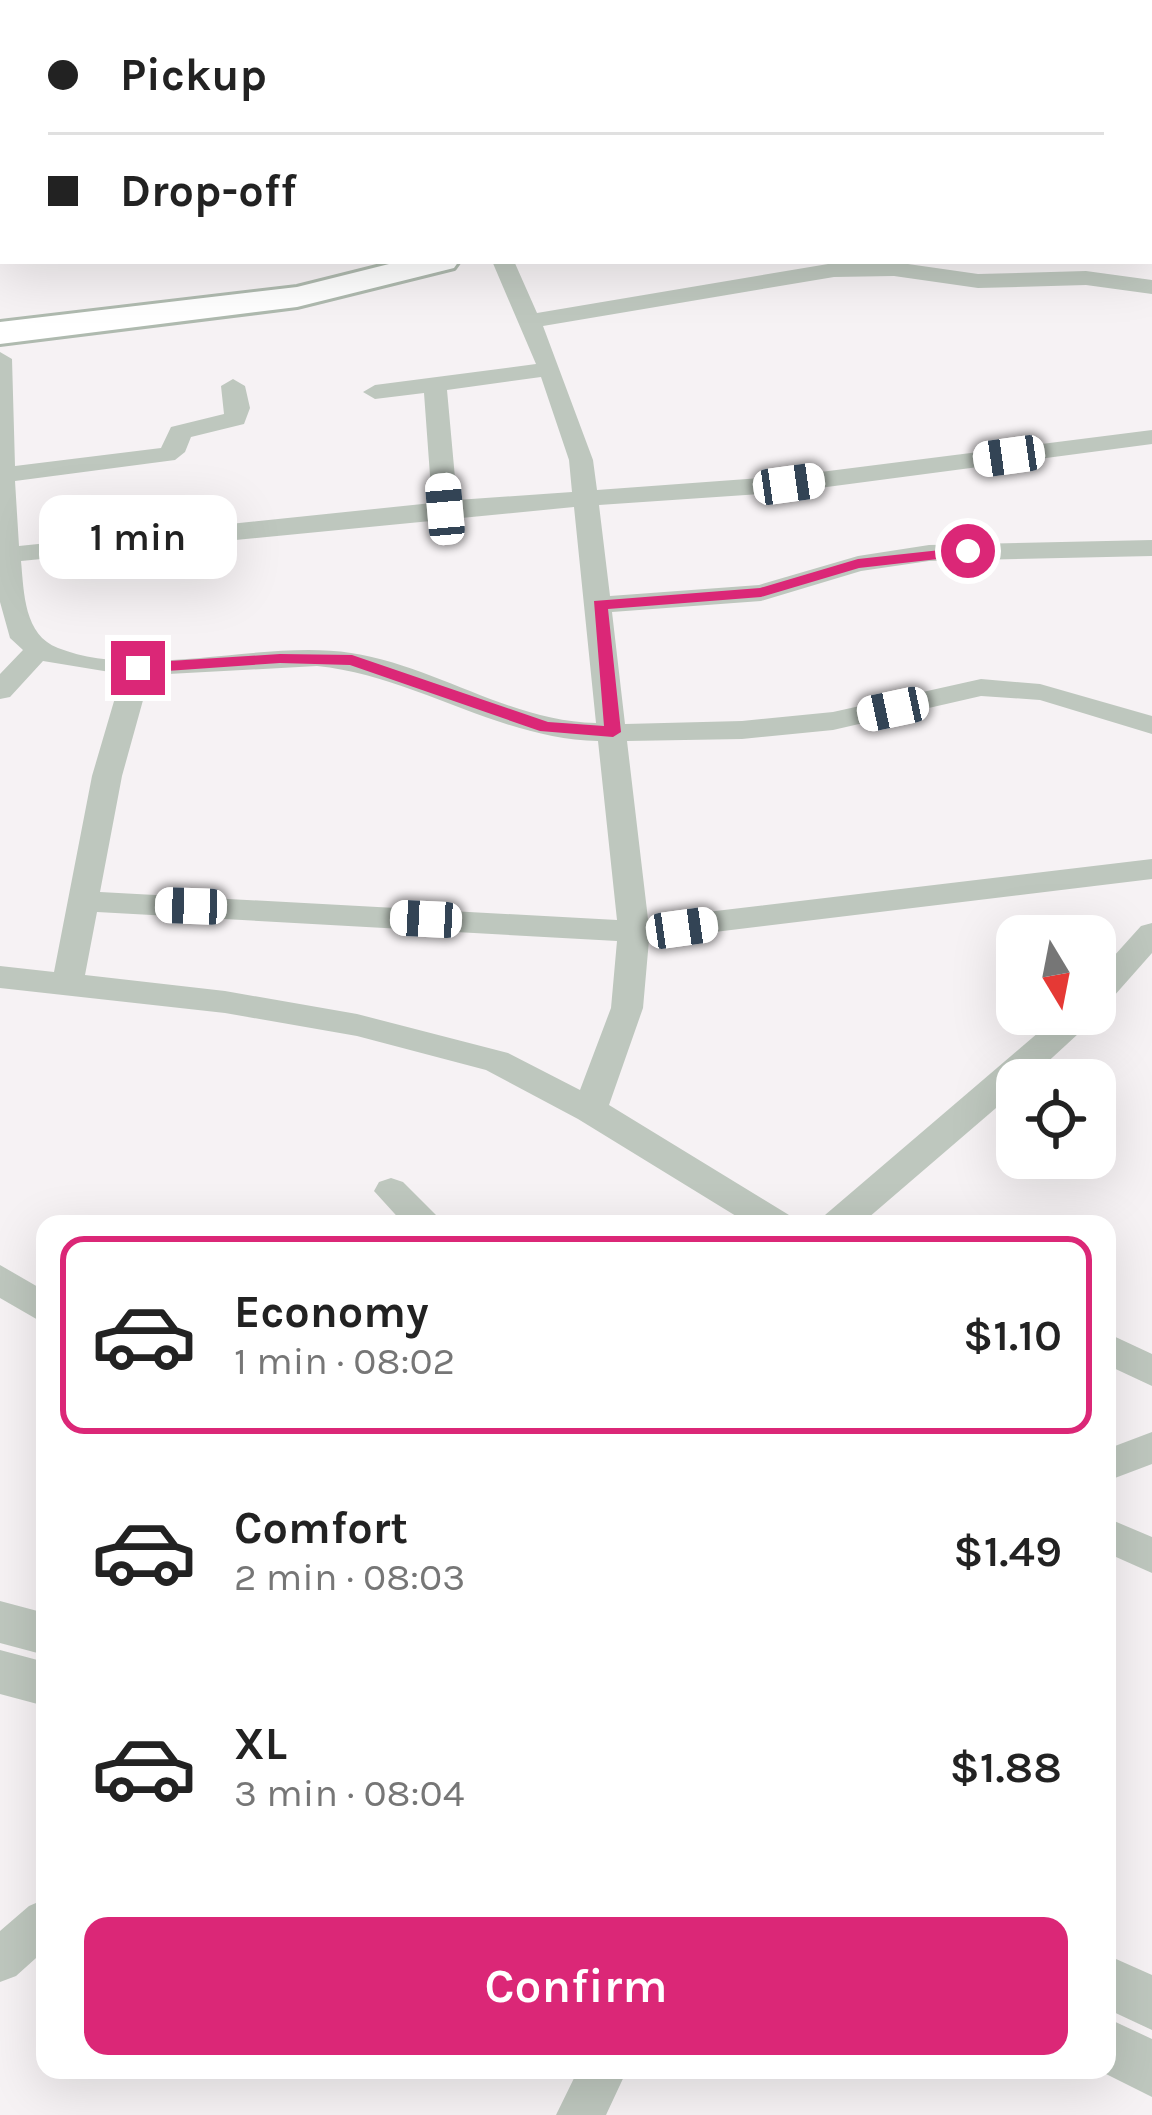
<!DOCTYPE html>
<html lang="en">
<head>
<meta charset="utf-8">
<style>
	body { margin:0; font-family:Karla,sans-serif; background:#f6f6f6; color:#222; height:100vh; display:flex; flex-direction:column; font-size:45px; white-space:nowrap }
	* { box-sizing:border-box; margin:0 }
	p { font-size:39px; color:#767676 }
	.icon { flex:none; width:66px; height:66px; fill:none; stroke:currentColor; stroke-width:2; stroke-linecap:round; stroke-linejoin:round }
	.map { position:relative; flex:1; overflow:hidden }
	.sheet { position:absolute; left:36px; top:1215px; width:1080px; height:864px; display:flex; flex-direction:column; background:#fff; border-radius:24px; box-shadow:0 12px 48px #0002 }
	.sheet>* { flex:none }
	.top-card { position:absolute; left:0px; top:0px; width:1152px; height:264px; box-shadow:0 12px 48px #0002; display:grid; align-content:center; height:264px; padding:0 48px; background:#fff }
	.needle { width:78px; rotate:170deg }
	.fabs { position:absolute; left:996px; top:915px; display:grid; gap:24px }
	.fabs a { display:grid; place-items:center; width:120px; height:120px; border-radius:24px; background:#fff; box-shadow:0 12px 48px #0002; font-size:60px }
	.end { position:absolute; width:54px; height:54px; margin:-27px; border:15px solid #db2777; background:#fff; box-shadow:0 0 0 6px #fff }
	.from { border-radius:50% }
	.bubble { position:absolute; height:84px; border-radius:24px; background:#fff; box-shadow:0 12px 48px #0002; font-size:39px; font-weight:600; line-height:84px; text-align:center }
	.car { position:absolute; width:36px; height:72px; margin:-36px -18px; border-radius:15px; box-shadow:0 0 9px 3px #0007; background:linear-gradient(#fff 24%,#345 0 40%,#fff 0 76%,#345 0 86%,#fff 0) }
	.top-card b { display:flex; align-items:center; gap:42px; height:114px; font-size:45px }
	.top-card b+b { border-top:3px solid #e0e0e0 }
	.top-card i { width:30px; height:30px; background:#222 }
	ul { padding:21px 0 0; list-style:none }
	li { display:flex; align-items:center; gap:36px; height:198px; margin:0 24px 18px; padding:0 24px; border:6px solid transparent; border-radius:24px }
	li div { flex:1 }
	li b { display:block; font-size:45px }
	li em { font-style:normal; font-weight:600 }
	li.active { border-color:#db2777 }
	li>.icon { width:108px; height:108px; stroke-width:1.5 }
	.button { display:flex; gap:24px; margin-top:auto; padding:24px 48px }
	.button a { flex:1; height:138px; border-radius:24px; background:#db2777; color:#fff; font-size:48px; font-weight:600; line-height:138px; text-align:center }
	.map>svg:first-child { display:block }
</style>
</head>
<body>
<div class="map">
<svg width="1152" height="2115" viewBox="0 0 1152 2115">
	<rect width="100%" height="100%" fill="#f6f2f4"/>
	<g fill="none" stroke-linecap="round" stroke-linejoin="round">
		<defs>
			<path id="primary" d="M652 0H680L682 3H654Z
				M401 261H459L454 268 297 307 0 344V322L297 287Z"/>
		</defs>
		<!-- primary casing -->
		<use href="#primary" stroke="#afbaaf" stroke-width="6"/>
		<!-- minor -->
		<path fill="#bec7be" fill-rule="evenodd" d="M249 0H267L269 3H251Z
			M1140 0H1152V7Z
			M0 47 3 48V60L0 59Z
			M0 162H3V174H0Z
			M1149 164H1152V182H1149Z
			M492 261H514L537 313 834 263 894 262 978 274 1086 271 1152 280V294L1086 285 978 288 894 276 834 277 543 326 593 460 597 490 789 476 1152 430V444L789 492 599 505 610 596 759 585 858 556 929 545 1152 540V556L929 561 861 571 761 601 612 612 625 724 742 721 833 712 981 679 1040 684 1152 716V734L1040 700 981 696 833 730 742 739 627 741 648 919 1152 859V879L649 940 643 1008 609 1105 789 1215 795 1224H749L578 1119 486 1070 357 1036 225 1013 0 988V966L54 972 92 776 122 674 43 661 10 697 0 699V674L23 650 10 638 0 602V352L12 359 15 466 161 448 171 427 224 414 221 386 233 379 245 386 250 408 244 424 191 437 185 452 175 460 15 481 19 546 432 503 424 393 375 399 363 392 375 385 536 364ZM541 377 569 460 572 492 457 500 447 390ZM574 507 596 723C509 721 436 666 351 653 262 639 141 681 58 648 24 635 24 593 21 561ZM317 666C415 676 499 739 598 741L617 920 100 892 122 776 150 675ZM97 912 617 941 611 1008 580 1090 508 1053 357 1014 225 991 85 975Z
			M1152 923V953L1106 1005 1095 1008V977L1141 926Z
			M1095 1012 1096 1014 1091 1022 1028 1080H1017V1090L861 1224H819L825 1215 1060 1014Z
			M391 1178 403 1182 445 1224H404L374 1191 379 1182Z
			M0 1265 45 1291V1324L0 1298Z
			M1107 1333 1152 1354V1386L1107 1365Z
			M1152 1432V1464L1107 1481V1449Z
			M1107 1518 1152 1537V1573L1107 1553Z
			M45 1899V1950L16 1976 0 1982V1931L29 1906Z
			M578 2070H627L606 2115H556Z"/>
		<!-- tertiary -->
		<path fill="#bec7be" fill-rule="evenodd" d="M0 1601 45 1613V1655L0 1643Z
			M0 1650 45 1662V1706L0 1694Z
			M1107 1955 1152 1975V2030L1107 2009Z
			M1107 2018 1152 2039V2097L1098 2070H1107Z"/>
		<!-- primary -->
		<use href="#primary" fill="#fff" fill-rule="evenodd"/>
	</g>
	<!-- route -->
	<path fill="#db2777" d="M968 547 975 551 973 555 859 568 761 597 608 609 621 732 613 737 540 731 350 665 280 663 138 673 130 668 138 663 280 654 352 655 548 722 604 726 594 601 760 588 858 559Z"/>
</svg>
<div class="fabs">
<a><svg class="needle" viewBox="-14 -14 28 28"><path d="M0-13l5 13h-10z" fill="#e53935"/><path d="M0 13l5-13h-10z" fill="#767676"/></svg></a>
<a><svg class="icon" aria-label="locate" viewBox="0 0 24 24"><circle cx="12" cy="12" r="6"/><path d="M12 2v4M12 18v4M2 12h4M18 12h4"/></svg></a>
</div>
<i class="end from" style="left:968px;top:551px"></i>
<i class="end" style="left:138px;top:668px"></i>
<div class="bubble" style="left:39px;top:495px;width:198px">1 min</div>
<i class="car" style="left:1009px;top:456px;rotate:262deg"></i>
<i class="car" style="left:789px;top:484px;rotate:82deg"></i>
<i class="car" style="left:445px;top:509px;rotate:355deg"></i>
<i class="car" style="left:893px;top:709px;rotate:258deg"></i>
<i class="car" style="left:191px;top:906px;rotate:272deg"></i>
<i class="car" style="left:426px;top:919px;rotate:273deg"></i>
<i class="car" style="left:682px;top:928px;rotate:82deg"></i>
<div class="top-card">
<b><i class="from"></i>Pickup</b>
<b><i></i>Drop-off</b>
</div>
<section class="sheet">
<ul>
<li class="active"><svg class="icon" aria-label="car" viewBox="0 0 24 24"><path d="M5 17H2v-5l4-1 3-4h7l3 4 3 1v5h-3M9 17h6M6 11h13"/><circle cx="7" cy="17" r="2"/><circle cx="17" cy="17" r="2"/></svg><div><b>Economy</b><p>1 min · 08:02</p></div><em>$1.10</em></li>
<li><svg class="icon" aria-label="car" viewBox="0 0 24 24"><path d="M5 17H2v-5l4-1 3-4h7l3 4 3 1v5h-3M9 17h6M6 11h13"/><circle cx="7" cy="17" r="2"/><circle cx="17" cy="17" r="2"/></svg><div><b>Comfort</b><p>2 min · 08:03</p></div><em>$1.49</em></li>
<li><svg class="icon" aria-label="car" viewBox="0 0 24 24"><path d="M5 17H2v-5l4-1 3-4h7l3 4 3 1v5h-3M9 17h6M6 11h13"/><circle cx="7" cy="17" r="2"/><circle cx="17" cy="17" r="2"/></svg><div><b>XL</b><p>3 min · 08:04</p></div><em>$1.88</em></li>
</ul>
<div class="button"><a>Confirm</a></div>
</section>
</div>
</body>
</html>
